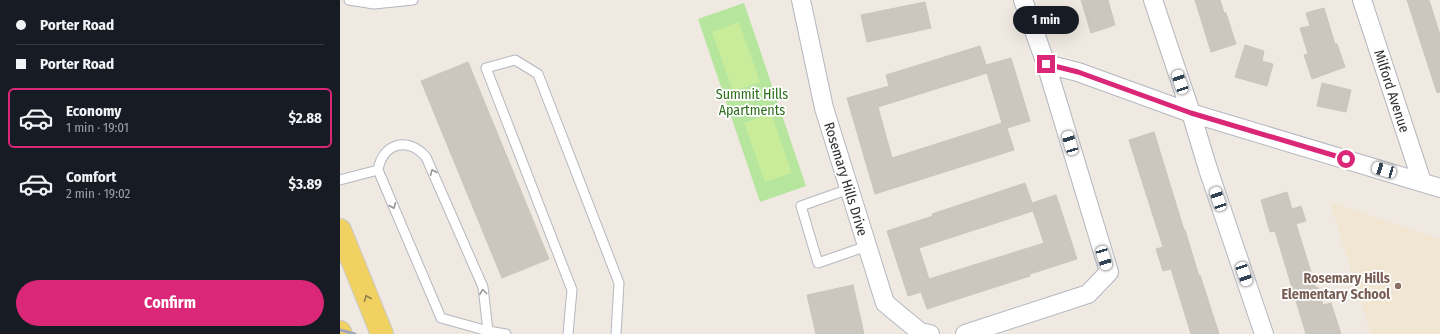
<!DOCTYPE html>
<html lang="en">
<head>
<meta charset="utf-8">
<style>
	body { margin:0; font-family:"Fira Sans Condensed",sans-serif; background:#20242c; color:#f1f3f6; height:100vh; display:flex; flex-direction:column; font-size:15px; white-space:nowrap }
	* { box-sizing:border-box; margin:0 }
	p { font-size:13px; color:#9ea1a6 }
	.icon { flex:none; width:22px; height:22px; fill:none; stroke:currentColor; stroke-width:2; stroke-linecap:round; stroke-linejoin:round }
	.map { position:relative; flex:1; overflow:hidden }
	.panel { display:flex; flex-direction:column; background:#171b24; width:340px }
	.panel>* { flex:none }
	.hud { display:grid; align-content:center; height:88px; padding:0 16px; background:#171b24 }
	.end { position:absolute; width:18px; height:18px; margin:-9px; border:5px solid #db2777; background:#fff; box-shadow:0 0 0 2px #fff }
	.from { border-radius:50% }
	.bubble { position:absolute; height:28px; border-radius:14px; background:#171b24; box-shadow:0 4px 16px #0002; font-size:13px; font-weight:700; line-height:28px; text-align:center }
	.car { position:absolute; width:12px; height:24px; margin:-12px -6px; border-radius:5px; box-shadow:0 0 3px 1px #0007; background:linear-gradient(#fff 24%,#345 0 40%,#fff 0 76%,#345 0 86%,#fff 0) }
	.hud b { display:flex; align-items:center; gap:14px; height:38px; font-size:15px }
	.hud b+b { border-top:1px solid #363941 }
	.hud i { width:10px; height:10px; background:#f1f3f6 }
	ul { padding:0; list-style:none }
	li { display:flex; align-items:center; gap:12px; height:60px; margin:0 8px 6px; padding:0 8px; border:2px solid transparent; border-radius:6px }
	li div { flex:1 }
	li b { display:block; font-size:15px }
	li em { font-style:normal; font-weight:700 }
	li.on { border-color:#db2777 }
	li>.icon { width:36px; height:36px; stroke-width:1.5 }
	.primary-button { display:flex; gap:8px; margin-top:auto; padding:8px 16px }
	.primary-button a { flex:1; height:46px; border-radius:24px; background:#db2777; color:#fff; font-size:16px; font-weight:700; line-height:46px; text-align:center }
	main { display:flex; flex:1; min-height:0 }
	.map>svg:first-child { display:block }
</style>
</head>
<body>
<main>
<section class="panel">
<div class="hud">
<b><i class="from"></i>Porter Road</b>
<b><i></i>Porter Road</b>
</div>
<ul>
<li class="on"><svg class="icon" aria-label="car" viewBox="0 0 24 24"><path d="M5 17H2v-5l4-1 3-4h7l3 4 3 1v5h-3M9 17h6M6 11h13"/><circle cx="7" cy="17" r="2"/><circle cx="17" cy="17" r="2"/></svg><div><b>Economy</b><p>1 min · 19:01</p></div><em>$2.88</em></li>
<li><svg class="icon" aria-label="car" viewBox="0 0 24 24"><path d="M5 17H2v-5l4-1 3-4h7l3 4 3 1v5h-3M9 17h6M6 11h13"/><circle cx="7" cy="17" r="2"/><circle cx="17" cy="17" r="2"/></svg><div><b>Comfort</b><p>2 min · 19:02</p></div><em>$3.89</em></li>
</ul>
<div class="primary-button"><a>Confirm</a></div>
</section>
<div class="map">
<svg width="1100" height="334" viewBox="0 0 1100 334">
	<rect width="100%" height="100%" fill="#efe9e1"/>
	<!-- education -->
	<path fill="#f0e6d1" d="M990 202 1100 239V334H1031Z"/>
	<!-- green -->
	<path fill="#b6e59e" d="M404 3 466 186 420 202 358 19Z"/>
	<!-- pitch -->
	<path fill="#c9ec9a" d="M399 22 420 82 393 91 372 32Z
		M431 113 452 173 425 182 404 123Z"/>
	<!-- building -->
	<path fill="#cbc7bf" stroke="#cbc5ba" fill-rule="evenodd" d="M741 0H768L775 25 751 33Z
		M855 0H880L884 13H886L896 44 871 52Z
		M1067 0H1089L1100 35V92L1097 93Z
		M585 2 591 28 527 42 521 15Z
		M984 8 995 44H997L1005 67 972 79 964 55 968 54 960 28 970 26 966 13Z
		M905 45 924 51 922 61 933 64 927 86 895 77Z
		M640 46 646 65 671 58 690 121 667 128 674 150 535 194 507 98 549 86 546 75ZM647 73 662 123 552 158 538 107Z
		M128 62 209 259 162 278 81 81Z
		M982 83 1011 90 1006 112 977 106Z
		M814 132 844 230H845L859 276 860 275 879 334H851L831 269 823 271 816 249 823 247 789 140Z
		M685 183 692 203 716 195 737 259 690 274V276L587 309 581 292 568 296 547 231 593 216 592 214ZM693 211 704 243 589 279 579 248Z
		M947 192 952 209 961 206 966 221 956 224 976 288 978 287 983 305 991 303 1001 334H966L935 231 930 232 921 200Z
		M513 285 524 334H476L467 295Z"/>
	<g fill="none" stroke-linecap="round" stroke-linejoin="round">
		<defs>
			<path id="service" d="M9 0 34 4 73 0
				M0 180 38 170
				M509 189 461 206 478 263 527 246
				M148 331 143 287 86 157C68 136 43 143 38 170L101 318 148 331 166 334
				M228 334 232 290 146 68 175 60 198 74 279 283 276 334"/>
			<path id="minor" d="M461 0 484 108 545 303 580 332 590 334
				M813 0 851 113 868 169 924 334
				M1022 0 1082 182
				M706 64 738 72 851 113 1100 188
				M625 334 748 294 769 272 706 64 683 0"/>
			<path id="primary" d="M0 230 42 334
				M0 332 1 334"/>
		</defs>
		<!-- service casing -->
		<use href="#service" stroke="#b4b7c1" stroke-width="11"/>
		<!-- minor casing -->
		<use href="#minor" stroke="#b4b7c1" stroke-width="20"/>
		<!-- primary casing -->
		<use href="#primary" stroke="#c9c9c9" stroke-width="24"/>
		<!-- service -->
		<use href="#service" stroke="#fff" stroke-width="9"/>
		<!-- minor -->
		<use href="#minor" stroke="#fff" stroke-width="18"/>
		<!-- primary -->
		<use href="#primary" stroke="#f2d163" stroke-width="22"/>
		<!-- rail -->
		<path stroke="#a3a6b8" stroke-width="3" d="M0 330 15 334"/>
	</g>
	<!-- one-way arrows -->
	<defs><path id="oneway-chevron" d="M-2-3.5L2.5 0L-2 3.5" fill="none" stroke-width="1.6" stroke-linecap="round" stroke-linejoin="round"/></defs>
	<g stroke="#969696">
		<use href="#oneway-chevron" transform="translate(93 172) rotate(-113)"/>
		<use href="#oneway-chevron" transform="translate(53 206) rotate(67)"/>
		<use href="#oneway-chevron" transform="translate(143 292) rotate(-98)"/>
	</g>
	<use stroke="#908048" href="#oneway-chevron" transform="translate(27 298) rotate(-112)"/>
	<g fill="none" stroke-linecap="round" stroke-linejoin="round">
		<!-- route -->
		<path stroke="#db2777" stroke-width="5" d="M706 64 738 72 851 113 1006 159"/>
	</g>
	<!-- markers -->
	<circle fill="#8d6e63" stroke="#fff" stroke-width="1.5" cx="1058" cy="286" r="4"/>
	<g text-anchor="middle" stroke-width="3.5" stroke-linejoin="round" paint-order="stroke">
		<!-- street labels -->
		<g font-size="14" fill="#2e2e2e" stroke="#fff">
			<text transform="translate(1052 91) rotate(72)" y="5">Milford Avenue</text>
			<text transform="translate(506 179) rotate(73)" y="5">Rosemary Hills Drive</text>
		</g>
		<!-- park labels -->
		<g font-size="14" fill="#2c6e1b" stroke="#fff">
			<text x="412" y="99">Summit Hills<tspan x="412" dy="16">Apartments</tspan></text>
		</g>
		<!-- education labels -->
		<g font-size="14" font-weight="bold" fill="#785e54" stroke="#fff" text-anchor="end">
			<text x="1050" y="283">Rosemary Hills<tspan x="1050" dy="16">Elementary School</tspan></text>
		</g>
	</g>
</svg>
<i class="end from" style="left:1006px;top:159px"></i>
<i class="end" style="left:706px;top:64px"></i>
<div class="bubble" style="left:673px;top:6px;width:66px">1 min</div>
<i class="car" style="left:840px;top:82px;rotate:341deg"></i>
<i class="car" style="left:730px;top:143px;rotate:343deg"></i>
<i class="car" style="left:1044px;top:170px;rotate:287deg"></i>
<i class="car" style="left:878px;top:199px;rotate:341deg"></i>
<i class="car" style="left:764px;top:258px;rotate:163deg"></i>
<i class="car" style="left:904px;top:274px;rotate:161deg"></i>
</div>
</main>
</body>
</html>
